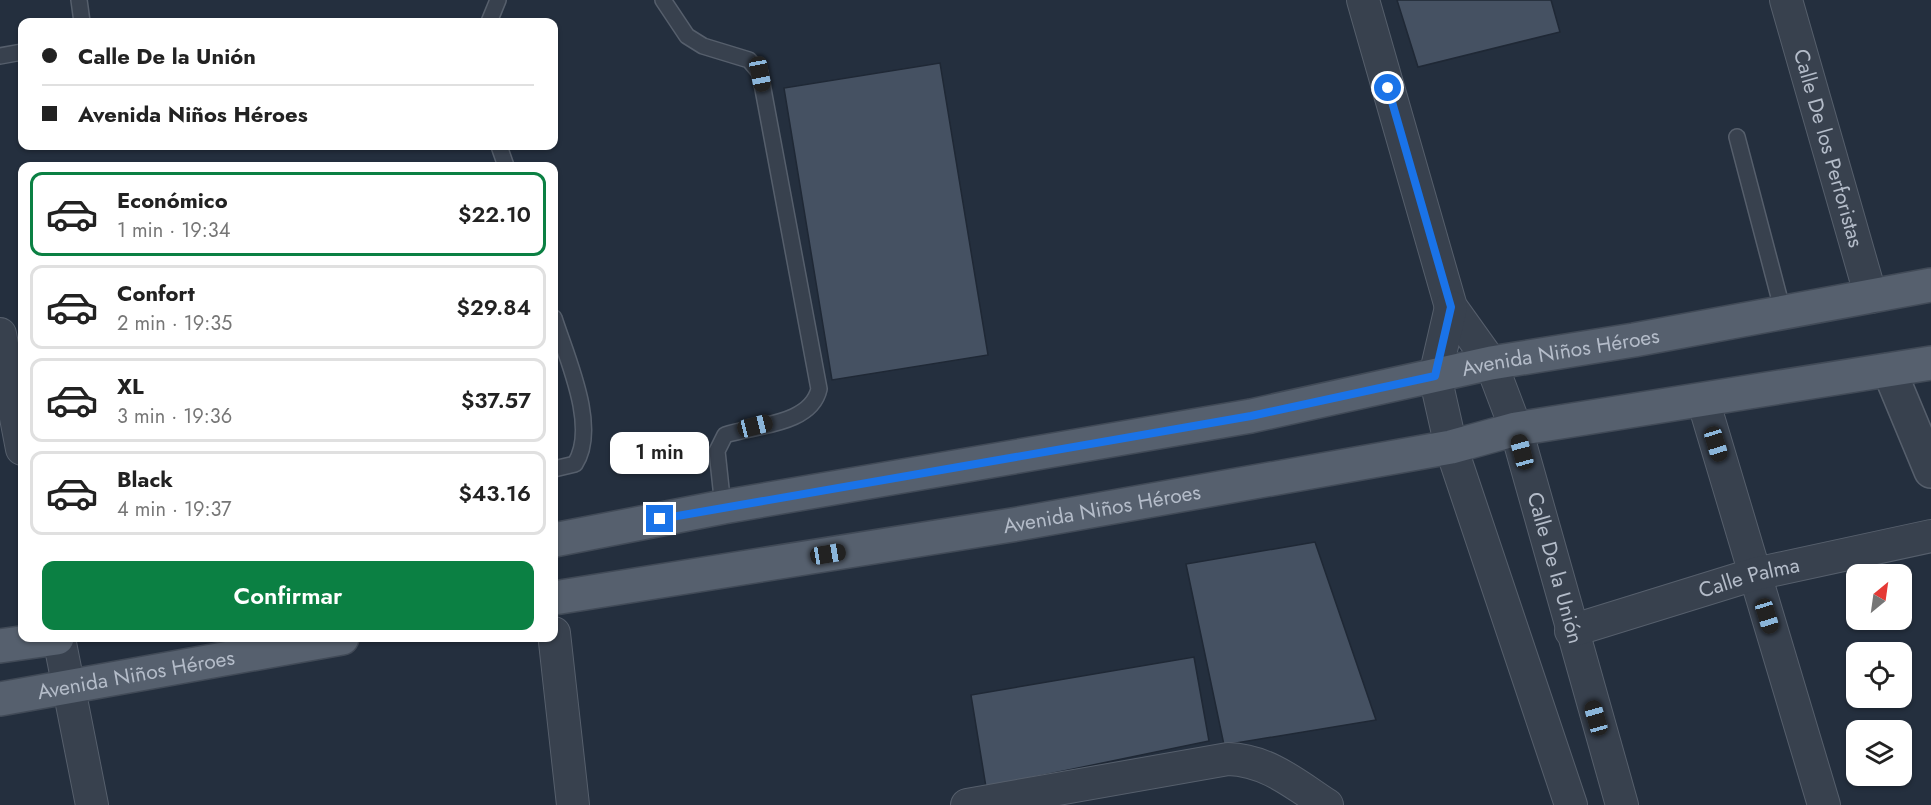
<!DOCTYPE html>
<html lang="es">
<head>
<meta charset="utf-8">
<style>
	body { margin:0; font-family:Jost,sans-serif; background:#f6f6f6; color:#222; height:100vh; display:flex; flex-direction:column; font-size:22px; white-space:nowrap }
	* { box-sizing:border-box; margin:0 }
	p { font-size:20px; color:#767676 }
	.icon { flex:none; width:33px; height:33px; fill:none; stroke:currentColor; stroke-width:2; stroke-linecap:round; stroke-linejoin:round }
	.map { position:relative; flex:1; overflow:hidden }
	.panel { position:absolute; left:18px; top:162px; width:540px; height:480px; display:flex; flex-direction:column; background:#fff; border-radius:12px; box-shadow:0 2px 4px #0004 }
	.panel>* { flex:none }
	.top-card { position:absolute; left:18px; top:18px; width:540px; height:132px; border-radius:12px; box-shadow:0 2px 4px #0004; display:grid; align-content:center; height:132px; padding:0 24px; background:#fff }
	.needle { width:39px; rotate:29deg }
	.tools { position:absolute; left:1846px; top:564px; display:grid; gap:12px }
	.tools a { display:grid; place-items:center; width:66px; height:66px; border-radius:12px; background:#fff; box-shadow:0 2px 4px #0004; font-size:30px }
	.end { position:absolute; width:27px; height:27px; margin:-14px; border:8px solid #1a73e8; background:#fff; box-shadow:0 0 0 3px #fff }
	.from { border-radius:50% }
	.bubble { position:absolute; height:42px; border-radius:12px; background:#fff; box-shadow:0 2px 4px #0004; font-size:20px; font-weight:600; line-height:42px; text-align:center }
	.car { position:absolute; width:18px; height:36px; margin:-18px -9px; border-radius:8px; box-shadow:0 0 4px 2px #0007; background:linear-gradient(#222 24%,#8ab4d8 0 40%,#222 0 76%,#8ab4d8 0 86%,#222 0) }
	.top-card b { display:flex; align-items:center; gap:21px; height:57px; font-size:22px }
	.top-card b+b { border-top:2px solid #e0e0e0 }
	.top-card i { width:15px; height:15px; background:#222 }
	ul { padding:10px 0 0; list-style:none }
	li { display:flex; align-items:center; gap:18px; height:84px; margin:0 12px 9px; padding:0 12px; border:3px solid #e0e0e0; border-radius:12px }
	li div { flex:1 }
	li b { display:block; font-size:22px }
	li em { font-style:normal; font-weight:600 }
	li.current { border-color:#0b8043 }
	li>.icon { width:54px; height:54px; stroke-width:1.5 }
	.button { display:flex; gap:12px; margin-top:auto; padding:12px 24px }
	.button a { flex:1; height:69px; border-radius:12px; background:#0b8043; color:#fff; font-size:24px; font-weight:600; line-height:69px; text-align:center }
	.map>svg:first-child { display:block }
</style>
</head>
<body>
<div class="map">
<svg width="1931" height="805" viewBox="0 0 1931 805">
	<rect width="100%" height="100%" fill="#242f3e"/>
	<!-- building -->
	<path fill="#455162" stroke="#1f2835" stroke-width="1.5" d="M1397 0H1551L1560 32 1418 67Z
		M940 63 988 355 832 380 784 88Z
		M1315 542 1376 720 1224 745 1186 564Z
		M1194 657 1209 741 986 787 971 695Z"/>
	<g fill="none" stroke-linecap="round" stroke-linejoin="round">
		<defs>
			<path id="service" d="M79 0 82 22
				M663 0 687 36 703 46 749 60 760 73 819 389C811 425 755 425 725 435L717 451 723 507
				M489 22 498 0
				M0 56 22 52
				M1737 137 1783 312
				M499 146 506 166
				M554 318C566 356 599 427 575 464L554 469"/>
			<g id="minor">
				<path id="s1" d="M1363 0 1451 307 1491 363 1516 429 1622 805"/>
				<path id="s2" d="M1786 0 1871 297"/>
				<path d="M1451 307 1435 376 1451 447 1571 805"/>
				<path d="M0 334 22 449"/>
				<path d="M1703 400 1824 805"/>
				<path id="s3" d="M1571 631 1755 574 1931 536"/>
				<path d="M554 633 573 805"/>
				<path d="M59 638 92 805"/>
				<path d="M967 805 1228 759C1267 760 1295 784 1327 805"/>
			</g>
			<path id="tertiary" d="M1889 370 1931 471"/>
			<g id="primary">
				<path id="s4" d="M554 540 723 507 1251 416 1491 363 1634 340 1931 285"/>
				<path id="s5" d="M554 598 1012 525 1451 447 1516 429 1931 363"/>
				<path d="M0 646 57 638"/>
				<path id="s6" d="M0 699 342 638"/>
			</g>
		</defs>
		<!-- service casing -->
		<use href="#service" stroke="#565f6c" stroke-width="18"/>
		<!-- minor casing -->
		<use href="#minor" stroke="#565f6c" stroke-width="34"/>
		<!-- tertiary casing -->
		<use href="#tertiary" stroke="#565f6c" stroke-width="36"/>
		<!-- primary casing -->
		<use href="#primary" stroke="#414a57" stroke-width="36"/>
		<!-- service -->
		<use href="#service" stroke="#38414e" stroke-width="15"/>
		<!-- minor -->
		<use href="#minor" stroke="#38414e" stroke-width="32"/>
		<!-- tertiary -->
		<use href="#tertiary" stroke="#38414e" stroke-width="33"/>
		<!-- primary -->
		<use href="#primary" stroke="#56606e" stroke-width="33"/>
	</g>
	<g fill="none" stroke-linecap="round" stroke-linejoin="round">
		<!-- route -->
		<path stroke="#1a73e8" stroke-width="8" d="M660 519 1251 416 1435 376 1451 307 1388 88"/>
	</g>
	<g text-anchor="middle" stroke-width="6" stroke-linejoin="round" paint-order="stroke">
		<!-- street labels -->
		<g font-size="21" fill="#b4bcc9" stroke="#1d2633">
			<text dy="7" stroke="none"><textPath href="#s2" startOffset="154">Calle De los Perforistas</textPath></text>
			<text dy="7" stroke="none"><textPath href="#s4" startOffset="1024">Avenida Niños Héroes</textPath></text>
			<text dy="7" stroke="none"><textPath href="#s5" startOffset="555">Avenida Niños Héroes</textPath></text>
			<text dy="7" stroke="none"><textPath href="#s1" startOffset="603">Calle De la Unión</textPath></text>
			<text dy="7" stroke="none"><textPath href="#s3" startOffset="186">Calle Palma</textPath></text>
			<text dy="7" stroke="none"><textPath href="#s6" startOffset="138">Avenida Niños Héroes</textPath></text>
		</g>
	</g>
</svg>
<div class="tools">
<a><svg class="needle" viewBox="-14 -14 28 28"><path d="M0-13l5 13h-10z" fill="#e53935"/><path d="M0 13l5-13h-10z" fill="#767676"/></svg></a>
<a><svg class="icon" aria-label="locate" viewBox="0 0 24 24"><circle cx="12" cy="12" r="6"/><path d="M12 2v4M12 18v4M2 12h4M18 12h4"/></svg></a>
<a><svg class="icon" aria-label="layers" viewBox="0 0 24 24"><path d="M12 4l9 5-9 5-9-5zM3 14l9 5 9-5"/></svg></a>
</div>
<i class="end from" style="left:1388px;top:88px"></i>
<i class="end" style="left:660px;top:519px"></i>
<div class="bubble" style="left:610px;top:432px;width:99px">1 min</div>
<i class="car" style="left:760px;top:74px;rotate:169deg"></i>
<i class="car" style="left:755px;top:426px;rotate:76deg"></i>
<i class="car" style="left:1716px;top:444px;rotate:163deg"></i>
<i class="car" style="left:1522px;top:452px;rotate:345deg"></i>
<i class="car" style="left:828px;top:554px;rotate:81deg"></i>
<i class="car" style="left:1767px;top:616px;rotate:163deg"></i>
<i class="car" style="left:1596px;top:718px;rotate:344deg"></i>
<div class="top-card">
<b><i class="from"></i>Calle De la Unión</b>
<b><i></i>Avenida Niños Héroes</b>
</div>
<section class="panel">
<ul>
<li class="current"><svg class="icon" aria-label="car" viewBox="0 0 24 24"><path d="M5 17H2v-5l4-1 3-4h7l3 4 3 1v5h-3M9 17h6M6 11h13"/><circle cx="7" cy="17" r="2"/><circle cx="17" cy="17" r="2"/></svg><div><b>Económico</b><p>1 min · 19:34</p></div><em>$22.10</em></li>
<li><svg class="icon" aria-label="car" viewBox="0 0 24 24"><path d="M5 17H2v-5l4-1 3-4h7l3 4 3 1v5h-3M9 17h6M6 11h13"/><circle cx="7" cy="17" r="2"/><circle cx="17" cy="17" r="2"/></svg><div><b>Confort</b><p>2 min · 19:35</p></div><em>$29.84</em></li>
<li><svg class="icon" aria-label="car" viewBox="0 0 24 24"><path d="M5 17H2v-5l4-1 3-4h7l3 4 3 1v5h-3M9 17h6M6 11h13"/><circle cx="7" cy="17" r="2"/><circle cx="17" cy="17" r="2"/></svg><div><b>XL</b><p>3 min · 19:36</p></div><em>$37.57</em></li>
<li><svg class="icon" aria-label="car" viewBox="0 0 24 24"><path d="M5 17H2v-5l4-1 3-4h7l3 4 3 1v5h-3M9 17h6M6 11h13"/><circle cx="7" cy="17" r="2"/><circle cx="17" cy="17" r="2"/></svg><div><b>Black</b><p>4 min · 19:37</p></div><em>$43.16</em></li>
</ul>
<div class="button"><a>Confirmar</a></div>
</section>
</div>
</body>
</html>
